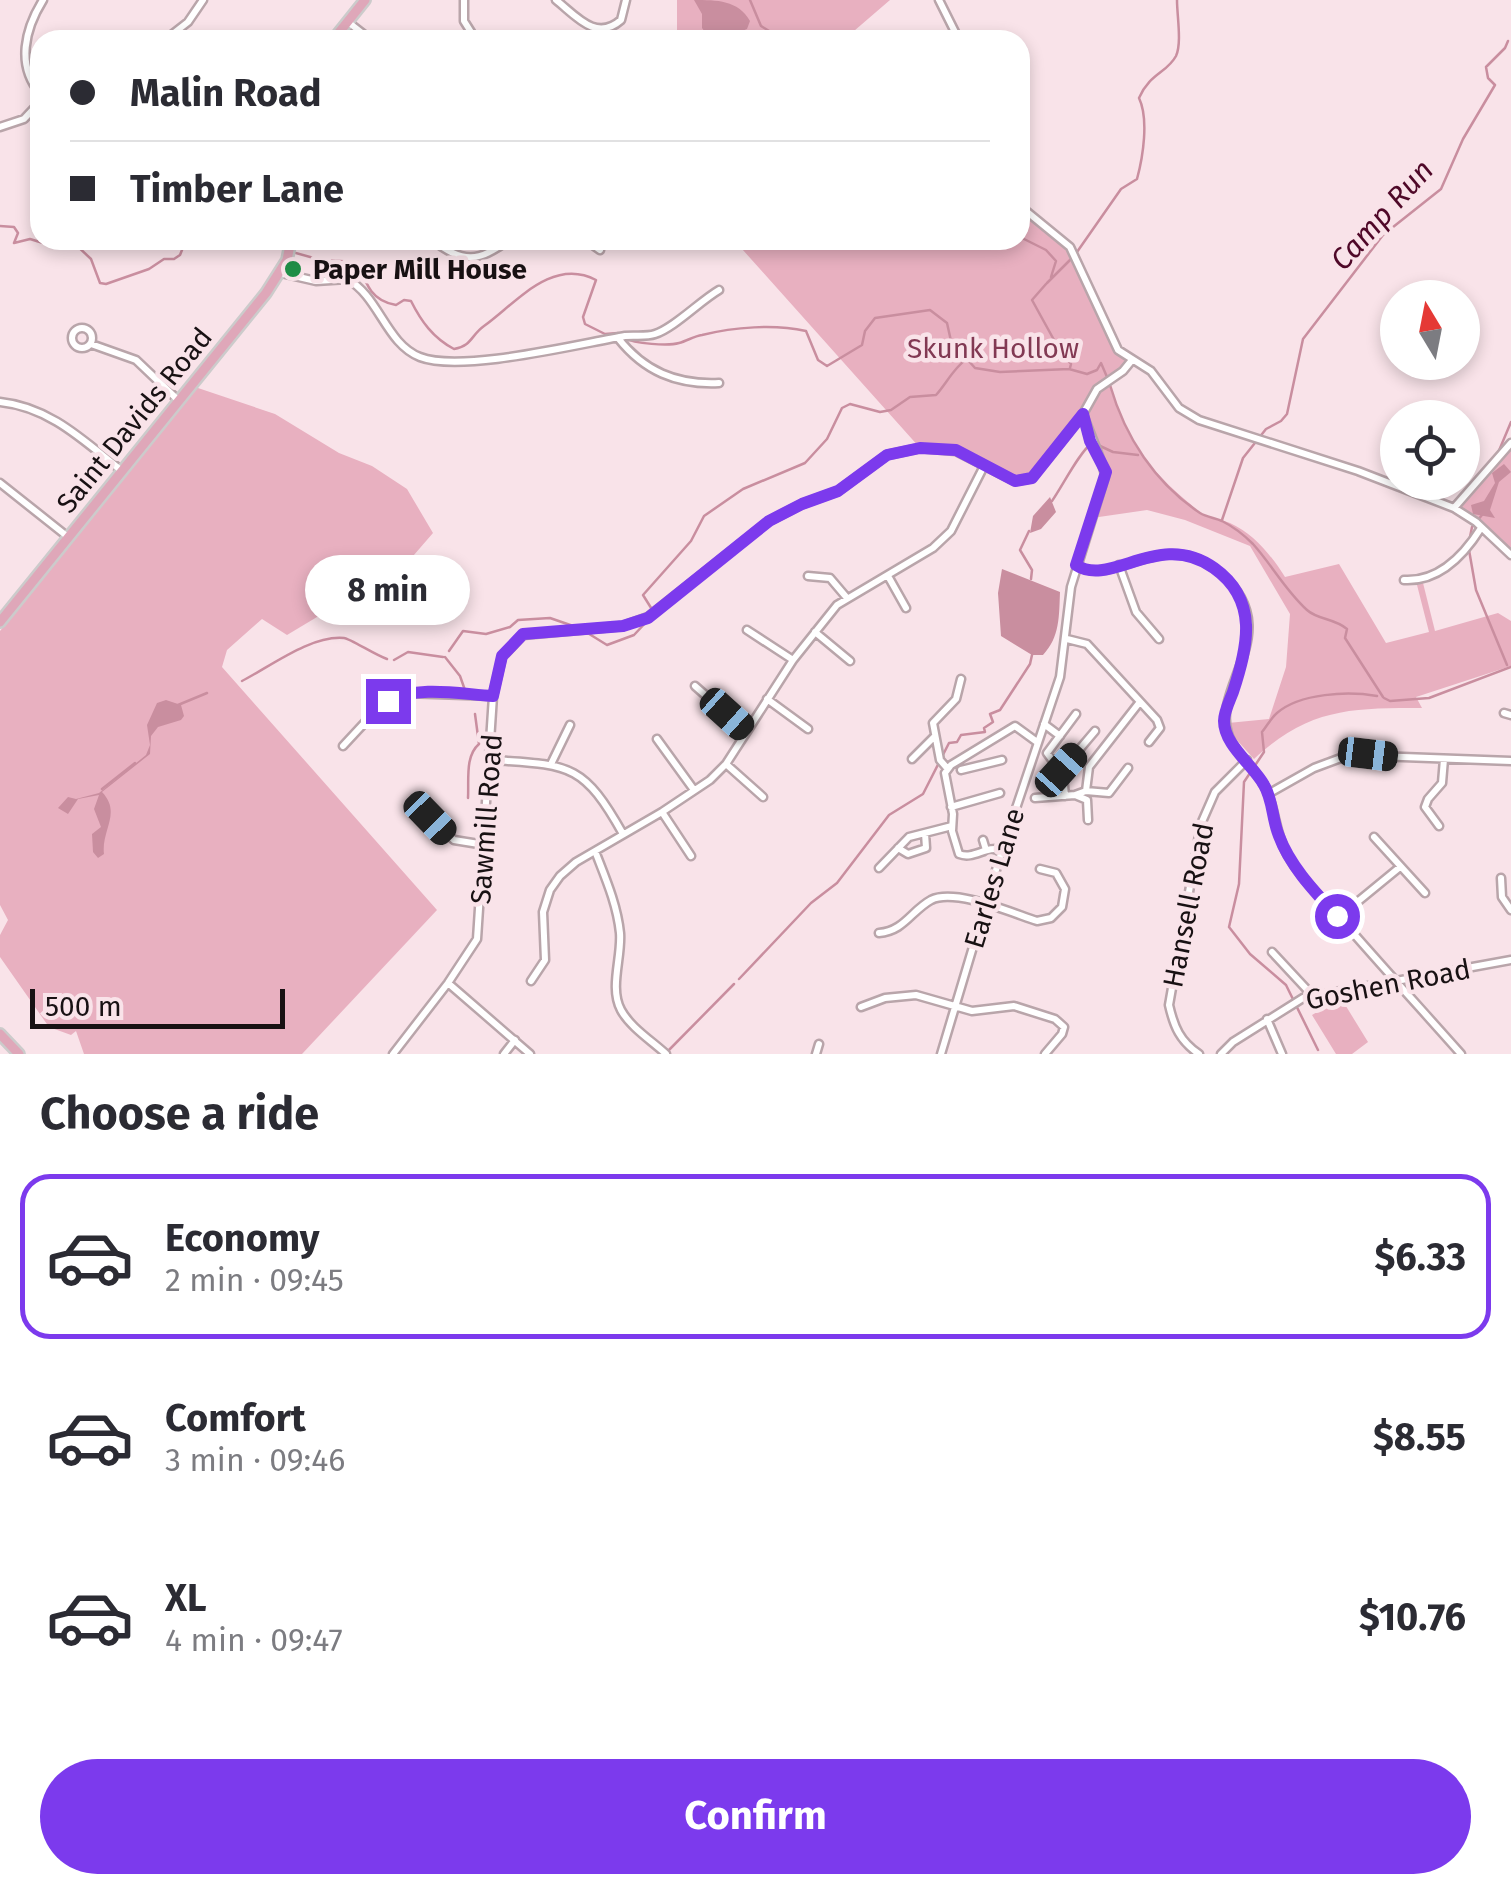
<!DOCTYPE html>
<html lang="en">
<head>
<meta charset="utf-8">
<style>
	body { margin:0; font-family:"Fira Sans",sans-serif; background:#f2f2f3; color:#2b2b33; height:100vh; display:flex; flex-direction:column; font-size:38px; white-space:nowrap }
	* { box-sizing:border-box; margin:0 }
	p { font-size:32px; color:#7c7c81 }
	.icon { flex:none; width:55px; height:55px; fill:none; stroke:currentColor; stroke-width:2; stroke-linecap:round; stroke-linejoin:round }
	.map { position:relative; height:1054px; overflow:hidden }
	.panel { display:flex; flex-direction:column; background:#fff; flex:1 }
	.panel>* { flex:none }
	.banner { position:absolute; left:30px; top:30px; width:1000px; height:220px; border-radius:30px; box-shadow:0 5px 15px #0003; display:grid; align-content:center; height:220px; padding:0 40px; background:#fff }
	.needle { width:65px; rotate:350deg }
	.tools { position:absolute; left:1380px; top:280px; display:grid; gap:20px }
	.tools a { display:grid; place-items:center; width:100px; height:100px; border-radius:50%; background:#fff; box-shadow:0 5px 15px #0003; font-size:50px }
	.scale { position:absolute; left:30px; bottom:25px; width:255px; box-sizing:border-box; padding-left:10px; border:5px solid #181113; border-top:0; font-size:28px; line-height:35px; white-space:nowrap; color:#181113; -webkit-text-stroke:8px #f9e3e9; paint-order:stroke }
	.end { position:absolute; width:45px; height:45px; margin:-22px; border:12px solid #7c3aed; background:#fff; box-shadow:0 0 0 5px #fff }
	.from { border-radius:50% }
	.bubble { position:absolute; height:70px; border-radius:35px; background:#fff; box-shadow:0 5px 15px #0003; font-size:32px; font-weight:700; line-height:70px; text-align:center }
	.car { position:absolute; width:30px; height:60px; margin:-30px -15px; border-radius:12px; box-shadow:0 0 8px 2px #0007; background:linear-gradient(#222 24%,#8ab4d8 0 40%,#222 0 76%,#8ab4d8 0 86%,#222 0) }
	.banner b { display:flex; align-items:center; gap:35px; height:95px; font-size:38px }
	.banner b+b { border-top:2px solid #e1e1e2 }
	.banner i { width:25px; height:25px; background:#2b2b33 }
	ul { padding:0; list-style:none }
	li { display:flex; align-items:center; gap:30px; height:165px; margin:0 20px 15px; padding:0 20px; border:5px solid transparent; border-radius:30px }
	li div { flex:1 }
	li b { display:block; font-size:38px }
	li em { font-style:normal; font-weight:700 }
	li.on { border-color:#7c3aed }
	li>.icon { width:90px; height:90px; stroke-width:1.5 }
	h2 { padding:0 40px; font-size:45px; line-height:120px }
	.button { display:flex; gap:20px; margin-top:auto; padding:20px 40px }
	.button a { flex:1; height:115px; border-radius:60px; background:#7c3aed; color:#fff; font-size:40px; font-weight:700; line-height:115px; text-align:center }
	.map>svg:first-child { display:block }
</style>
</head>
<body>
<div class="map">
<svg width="1511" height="1054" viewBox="0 0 1511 1054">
	<rect width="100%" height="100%" fill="#f9e3e9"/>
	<!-- green -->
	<path fill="#e8b0c0" d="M677 0H890L847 37 849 40H672L677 34Z
		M1020 206 1066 241 1113 343 1132 360 1125 376 1109 384C1125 438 1146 467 1189 503 1193 506 1196 511 1200 513 1209 519 1221 519 1230 523 1254 534 1271 555 1285 577L1339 564 1386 643 1429 632 1417 585 1423 583 1435 631 1498 613 1511 621V666L1416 697 1422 708C1351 708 1309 708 1254 759L1235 738 1228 723 1269 719 1286 667 1290 614 1250 546 1185 520 1147 510 1092 518 1105 477 1083 415 1032 478 1023 482 968 455 920 448 734 240H1020Z
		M195 387 275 414 339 453 372 466 407 489 433 533 407 563 287 635 262 619 227 650 222 667 437 910 302 1054H84L76 1031 71 1035 49 1027 0 957V935L8 920 0 905V631Z
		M1511 443V555L1454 508Z
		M1341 998 1368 1042 1352 1054H1336L1312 1015Z"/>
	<!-- water -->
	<path fill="#c98e9f" d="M694 0C717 0 738 0 750 21L747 29 725 38 707 35 702 28V14Z
		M1504 464 1511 472 1499 482 1490 510 1495 518 1473 514 1471 505 1484 501 1495 483 1492 473Z
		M1050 497 1056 512 1041 529 1030 533 1033 516Z
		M1002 569 1060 592C1059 616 1060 637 1043 655H1032L1001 636 998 593Z
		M166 700 181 705 184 716 181 720 158 727 151 736 150 754 102 792C122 813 101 830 104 854L98 858 93 852 92 834 101 827 94 809 99 795 78 799 68 814 58 808 68 797 76 799 99 793 146 755 150 745 147 725 157 703Z"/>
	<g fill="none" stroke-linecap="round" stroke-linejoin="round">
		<!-- stream -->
		<path stroke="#c98e9f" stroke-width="2.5" d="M750 0 761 26 784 40
			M0 226 14 227 18 233 14 243 30 239 56 247 73 242 91 259 100 283 106 284 149 269 164 259H174L180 255 186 240
			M1020 237 1046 250 1056 261 1051 277
			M282 240 285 250 321 260 358 262C366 284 371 301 396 305L404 300 411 301C421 321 433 338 454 349 472 346 471 335 484 326 516 303 552 257 596 280L583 317 585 324 605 334 618 333
			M1077 252 1121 189 1137 179C1143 157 1149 119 1139 98 1150 73 1167 73 1176 56 1182 43 1177 16 1177 0
			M1047 283 1072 258
			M1046 284 1032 300 1059 349 1071 364 1070 368
			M625 338C634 344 669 346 679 343 687 341 694 336 702 335 734 327 774 324 806 331L818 360 827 366 862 345 865 331 875 318 930 310 947 323 951 341 975 368 1000 372 1069 369 1087 374 1097 370 1101 363 1107 377
			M1110 385C1125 437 1155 483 1200 513 1206 517 1215 518 1222 521 1232 526 1245 536 1253 544 1272 565 1285 590 1307 610 1318 620 1334 618 1347 629L1345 638 1383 697
			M1098 445 1113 452 1138 455
			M1498 453 1511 422
			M1052 501C1062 487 1080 451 1092 443
			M1222 520 1243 458 1266 429 1281 421 1287 414 1303 339 1383 235 1441 189 1463 139 1495 85 1488 78 1486 67 1505 48 1508 41
			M1029 531 1020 550 1032 570 1031 579
			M1469 542 1472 527 1482 515
			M1469 550 1476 590 1507 665
			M653 611 643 595 691 541 704 516 743 489 805 463 827 439 842 408 850 404 880 412 891 410 910 397 936 395C946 384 955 366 967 359
			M586 632 607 645 634 635 650 618
			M449 651 463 631 486 634 510 627 518 620 550 618 579 628
			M445 657 460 676 466 693
			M394 660 408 652 443 657
			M242 681C271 666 311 635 344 638 351 639 375 655 387 659
			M1384 698 1390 701 1429 698 1511 667
			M178 705 207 693
			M102 789 135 763
			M468 798C469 779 465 756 479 744L475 714
			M739 979 811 903 837 883 889 815 923 794 949 743 957 742 961 735 985 732 984 728 993 722 990 714 1000 710 1030 664 1032 655
			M1318 1050 1286 985 1250 954 1229 927 1239 884 1244 782 1264 752 1262 732C1267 726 1271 718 1277 713 1300 693 1348 691 1377 696
			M666 1053 734 984"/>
		<defs>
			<path id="minor" d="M464 0V21L476 40
				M556 0C576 16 596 42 621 20L626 0
				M939 0 959 40
				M348 22 371 40
				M165 40 188 22 203 0
				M40 93C16 65 25 29 43 0
				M0 127 24 119 40 102
				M1020 206 1070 247 1118 350 1151 371 1179 408 1199 420 1358 471 1454 508 1476 522 1511 555
				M433 240C462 264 480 262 508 240
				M586 240 600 250
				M281 273 316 281 347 279C379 296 386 344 420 357 461 373 578 344 625 336 634 335 646 337 655 334 674 328 700 301 719 290
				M72 338a10 10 0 1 1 20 0a10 10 0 1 1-20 0Z
				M618 338C644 371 676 385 719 383
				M91 344 136 360 179 401
				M0 402C50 407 84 441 122 471
				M0 483 68 537
				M1454 508 1511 443
				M1076 565C1113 589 1162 525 1219 572 1288 630 1212 684 1228 733 1234 754 1257 769 1266 789 1276 810 1275 833 1287 854 1300 878 1322 898 1340 918 1380 964 1421 1009 1461 1054
				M1119 565 1136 612 1159 639
				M808 576 830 578 847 598
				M888 576 906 608
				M1404 580C1439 582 1464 555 1481 528
				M747 630 793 660
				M815 632 850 661
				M1067 639 1087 644 1157 720 1160 728 1149 742
				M695 686 745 730
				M767 699 808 729
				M1504 713 1511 715
				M1044 724 1060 736
				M657 739 694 790
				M343 746 382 704 405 693 493 696
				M912 759 934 737
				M492 760C570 765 583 763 623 834
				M551 764 570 725
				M726 764 763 797
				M947 768 940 760 933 723 956 699 961 679
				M961 770 1002 760
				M1061 771 1095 731
				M1086 791 1089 767 1139 703
				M1268 794 1314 768 1349 755 1511 761
				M1075 795 1087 800 1088 820
				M1065 796 1063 775 1047 753 1076 714
				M1035 798 1075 795 1086 791 1109 793 1128 768
				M951 807 1000 793
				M662 812 691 856
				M426 814 454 840 485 845
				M1439 826 1425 807 1428 799 1442 783 1444 759
				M1374 837 1425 893
				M983 840 986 850
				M898 848 908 854 926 848 925 833
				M1002 850C986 845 974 860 959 854L952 831 953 814 945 773 951 765 1015 726 1037 742
				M595 851C605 877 617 904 620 933 622 957 609 988 621 1010 630 1027 652 1041 666 1054
				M879 868 909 837 952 826
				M1501 878 1502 897 1511 910
				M1339 917 1400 867
				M879 933C904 931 911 911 931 900 955 888 1012 913 1037 921L1051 918 1062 907 1065 889 1056 873 1040 869
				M1272 952 1312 995
				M531 981 545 960 543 912 550 890 560 876 576 862 662 812 710 780 726 764 793 660 837 605 933 548 951 531 984 466
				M448 983 530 1054
				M861 1007 885 998 916 995 972 1011 1014 1006 1055 1019 1064 1027 1062 1034 1045 1054
				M1267 1019 1282 1054
				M393 1054 448 983 477 939 493 696 502 657 523 635 623 626 648 617 769 521 802 504 838 491 887 455 920 448 956 451 1015 481 1032 478 1083 414 1097 389 1123 371 1132 360
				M504 1054 515 1040
				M816 1054 819 1044
				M941 1054 1002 850 1060 677 1071 587 1105 477C1105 466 1088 429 1083 414
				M1199 1054C1180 1041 1174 1027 1169 1005L1201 824 1215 792 1247 760
				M1221 1054 1233 1042 1303 998 1511 960"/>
			<path id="major" d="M333 40 365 0
				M0 622 266 293 287 260 291 240
				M0 1034 19 1054"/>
		</defs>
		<!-- minor casing -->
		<use href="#minor" stroke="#b9a5aa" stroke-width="11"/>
		<!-- major casing -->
		<use href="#major" stroke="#cccbcb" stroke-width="14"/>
		<!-- minor -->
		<use href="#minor" stroke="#fff" stroke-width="6"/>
		<!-- major -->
		<use href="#major" stroke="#dfa7b9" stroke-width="9"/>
	</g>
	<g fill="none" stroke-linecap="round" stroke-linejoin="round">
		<!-- route -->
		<path stroke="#7c3aed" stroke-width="12" d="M388 701C419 685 459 694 493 696L502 656 523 634 623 626 648 618 769 521 802 504 838 491 887 455 920 448 956 450 1015 481 1032 478 1083 414 1090 441 1106 472 1076 565C1111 588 1159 529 1214 568 1259 600 1248 646 1233 692 1230 700 1224 712 1224 721 1224 745 1253 765 1264 785 1273 800 1272 819 1279 836 1290 866 1315 892 1337 916"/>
	</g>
	<!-- markers -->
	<circle fill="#208e47" stroke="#f9e3e9" stroke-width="4" cx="293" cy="269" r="10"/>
	<g text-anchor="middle" stroke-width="9" stroke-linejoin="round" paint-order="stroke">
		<!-- poi labels -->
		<g font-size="28" font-weight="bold" fill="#181113" stroke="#f9e3e9" text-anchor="start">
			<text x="313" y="279">Paper Mill House</text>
		</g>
		<!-- park labels -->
		<g font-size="28" fill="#823953" stroke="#f9e3e9">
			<text x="993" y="358">Skunk Hollow</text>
		</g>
		<!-- street labels -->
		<g font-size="28" fill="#181113" stroke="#f9e3e9">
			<text transform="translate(134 420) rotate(-51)" y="10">Saint Davids Road</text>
			<text transform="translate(486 819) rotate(-86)" y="10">Sawmill Road</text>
			<text transform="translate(994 878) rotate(-73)" y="10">Earles Lane</text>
			<text transform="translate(1188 905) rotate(-79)" y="10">Hansell Road</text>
			<text transform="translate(1388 984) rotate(-11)" y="10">Goshen Road</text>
		</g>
		<!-- water labels -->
		<g font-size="30" font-style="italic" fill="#4f0828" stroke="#f9e3e9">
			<text transform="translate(1382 215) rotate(-48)" y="10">Camp Run</text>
		</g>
	</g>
</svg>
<div class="tools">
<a><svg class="needle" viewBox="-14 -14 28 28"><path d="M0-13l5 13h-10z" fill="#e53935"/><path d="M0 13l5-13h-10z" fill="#7c7c81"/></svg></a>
<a><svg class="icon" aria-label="locate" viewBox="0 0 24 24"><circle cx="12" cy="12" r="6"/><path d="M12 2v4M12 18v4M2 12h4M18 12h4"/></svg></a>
</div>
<div class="scale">500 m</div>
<i class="end from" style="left:1337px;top:916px"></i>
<i class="end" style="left:388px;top:701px"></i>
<div class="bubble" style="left:305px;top:555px;width:165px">8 min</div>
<i class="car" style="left:727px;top:714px;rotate:132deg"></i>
<i class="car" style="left:1368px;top:754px;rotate:97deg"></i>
<i class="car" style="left:1061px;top:770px;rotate:42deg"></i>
<i class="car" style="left:430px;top:818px;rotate:136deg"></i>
<div class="banner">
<b><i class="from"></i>Malin Road</b>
<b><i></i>Timber Lane</b>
</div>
</div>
<section class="panel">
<h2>Choose a ride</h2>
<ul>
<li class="on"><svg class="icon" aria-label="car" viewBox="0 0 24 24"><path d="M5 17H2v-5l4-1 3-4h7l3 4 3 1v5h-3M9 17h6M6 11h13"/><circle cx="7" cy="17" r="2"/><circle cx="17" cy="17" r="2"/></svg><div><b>Economy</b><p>2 min · 09:45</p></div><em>$6.33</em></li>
<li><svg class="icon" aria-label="car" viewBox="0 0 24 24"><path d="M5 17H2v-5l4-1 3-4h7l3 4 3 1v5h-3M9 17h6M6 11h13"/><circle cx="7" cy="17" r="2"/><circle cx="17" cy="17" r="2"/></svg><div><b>Comfort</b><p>3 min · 09:46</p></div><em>$8.55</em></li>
<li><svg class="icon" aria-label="car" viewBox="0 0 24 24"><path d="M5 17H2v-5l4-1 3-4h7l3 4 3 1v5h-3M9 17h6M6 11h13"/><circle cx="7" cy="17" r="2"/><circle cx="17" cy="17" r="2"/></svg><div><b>XL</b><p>4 min · 09:47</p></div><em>$10.76</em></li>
</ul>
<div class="button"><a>Confirm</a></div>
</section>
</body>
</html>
